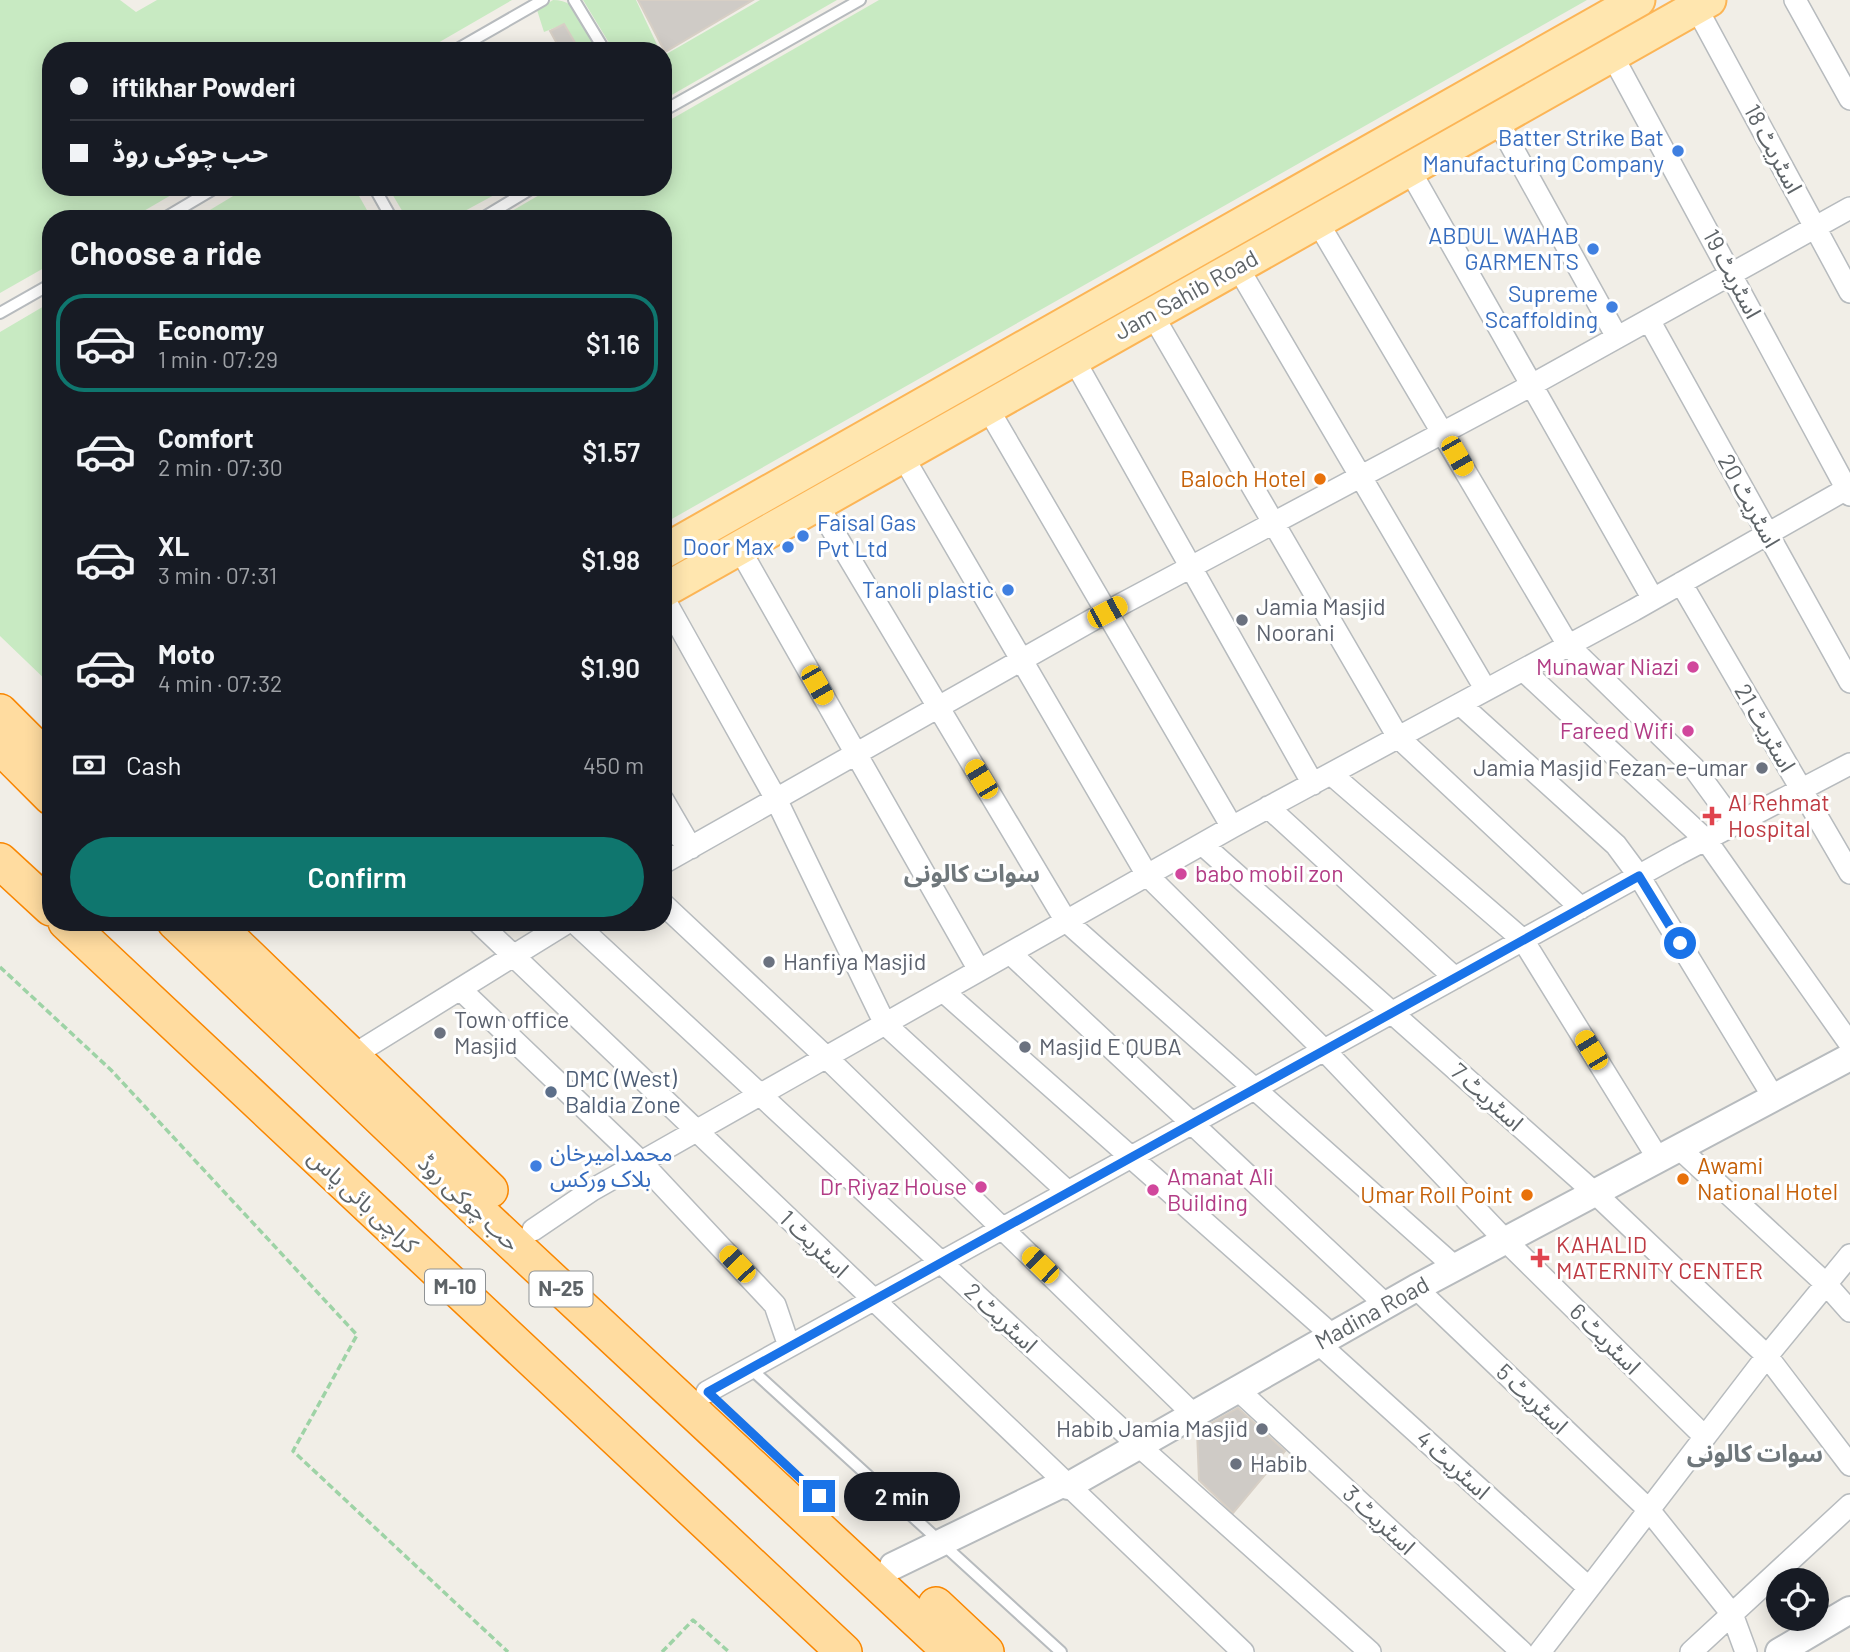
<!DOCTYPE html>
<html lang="en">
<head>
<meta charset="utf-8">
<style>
	body { margin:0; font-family:Barlow,"Noto Sans Arabic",sans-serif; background:#242831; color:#f1f3f6; height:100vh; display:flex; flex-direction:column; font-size:26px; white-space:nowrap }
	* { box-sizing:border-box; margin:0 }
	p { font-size:23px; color:#9ea1a6 }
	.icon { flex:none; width:38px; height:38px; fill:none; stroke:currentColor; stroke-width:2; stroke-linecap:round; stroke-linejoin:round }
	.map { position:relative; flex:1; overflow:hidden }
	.panel { position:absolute; left:42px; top:210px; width:630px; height:721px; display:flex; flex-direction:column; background:#171b24; border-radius:28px; box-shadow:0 4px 18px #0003 }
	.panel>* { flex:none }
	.top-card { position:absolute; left:42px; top:42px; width:630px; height:154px; border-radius:28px; box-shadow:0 4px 18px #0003; display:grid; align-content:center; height:154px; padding:0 28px; background:#171b24 }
	.buttons { position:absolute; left:1766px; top:1568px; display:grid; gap:14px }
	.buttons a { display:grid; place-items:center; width:63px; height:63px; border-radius:50%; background:#171b24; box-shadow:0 4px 18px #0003; font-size:35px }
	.end { position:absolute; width:32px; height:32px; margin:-16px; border:9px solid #1a73e8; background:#fff; box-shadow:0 0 0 4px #fff }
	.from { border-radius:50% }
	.bubble { position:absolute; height:49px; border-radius:24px; background:#171b24; box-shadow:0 4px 18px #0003; font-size:23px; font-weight:600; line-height:49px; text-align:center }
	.car { position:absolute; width:21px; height:42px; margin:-21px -10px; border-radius:9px; box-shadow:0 0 5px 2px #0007; background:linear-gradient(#f5c518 24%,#345 0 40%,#f5c518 0 76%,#345 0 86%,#f5c518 0) }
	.top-card b { display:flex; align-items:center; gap:24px; height:66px; font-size:26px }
	.top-card b+b { border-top:2px solid #363941 }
	.top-card i { width:18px; height:18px; background:#f1f3f6 }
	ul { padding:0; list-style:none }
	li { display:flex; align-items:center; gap:21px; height:98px; margin:0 14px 10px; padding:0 14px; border:4px solid transparent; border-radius:28px }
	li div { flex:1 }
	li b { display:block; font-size:26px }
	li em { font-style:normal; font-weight:600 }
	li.active { border-color:#0f766e }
	li>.icon { width:63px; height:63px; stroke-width:1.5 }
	h2 { padding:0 28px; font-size:32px; line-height:84px }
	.pay { display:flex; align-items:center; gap:18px; height:77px; padding:0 28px; font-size:26px }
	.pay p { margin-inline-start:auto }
	.primary-button { display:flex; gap:14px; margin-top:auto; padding:14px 28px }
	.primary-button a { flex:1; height:80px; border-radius:42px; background:#0f766e; color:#fff; font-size:28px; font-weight:600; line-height:80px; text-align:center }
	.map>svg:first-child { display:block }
</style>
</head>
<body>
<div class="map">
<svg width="1850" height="1652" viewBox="0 0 1850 1652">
	<rect width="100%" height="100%" fill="#f1eee7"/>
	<!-- green -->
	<path fill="#c8eac2" d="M0 0H120L136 12 157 0H512L424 51H51V187H185L130 219H51V264L0 293Z
		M553 0C581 0 588 29 600 51H580L564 24 544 32 537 10Z
		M583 0H636L660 51H614Z
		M760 0H837L663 100V56Z
		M879 0H1587L663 524V219H498L553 187H663V124Z
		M248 187H354L372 219H195Z
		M388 187H509L450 219H407Z
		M51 302V685L0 636V332Z"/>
	<!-- building -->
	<path fill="#cfcbc6" stroke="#d7cfc5" stroke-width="2" d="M638 0H753L665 52Z
		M564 24 580 51H561L550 31Z
		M1238 1408 1285 1451 1233 1513 1199 1480 1197 1431Z"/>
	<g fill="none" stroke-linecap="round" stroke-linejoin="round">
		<defs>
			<path id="service" d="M574 0 605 51
				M454 51 543 0
				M663 111 860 0
				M374 187 392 219
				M163 219 217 187
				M481 219 534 187
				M0 313 51 284
				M750 1368 1061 1652"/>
			<path id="minor" d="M1795 0 1850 99
				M1696 7 1850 292
				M1612 55 1850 495
				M1497 120 1617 337
				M1409 169 1653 599
				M1317 221 1568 645 1694 768 1735 824
				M1237 266 1486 690
				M1152 314 1398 737 1581 908
				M1649 320 1850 682
				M1073 358 1313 784
				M987 407 1232 827
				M902 455 1147 875 1325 1051 1505 1240 1705 1437
				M817 504 1066 921 1455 1267
				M739 548 979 970
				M1681 583 1850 873
				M663 597 776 799 885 1024 1068 1192
				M1523 670 1706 840 1850 1044
				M1460 704 1616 845 1639 876 1774 1098
				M1331 774 1523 940 1659 1160
				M663 800 691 848 663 820
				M1268 807 1455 978
				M1202 844 1596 1194 1767 1356 1850 1465
				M663 863 1101 615 1519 392 1850 208
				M663 904 826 1057 1192 1413
				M478 922 1243 1652
				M574 922 1138 1445 1370 1652
				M1010 953 1386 1305
				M460 989 641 1162 775 1305 789 1346
				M943 991 1332 1335
				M352 1056 568 922
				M1680 1149 1826 1284 1850 1311
				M533 1230 592 1190 1232 827 1634 610 1850 487
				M1416 1288 1649 1510 1732 1614 1746 1652
				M1318 1343 1589 1588
				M1236 1388 1522 1652
				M707 1392 1678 854 1850 764
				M1540 1652 1767 1356 1850 1255
				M1691 1652 1850 1505"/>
			<path id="tertiary" d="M893 1566 1062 1484 1068 1486 1416 1288 1850 1057
				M1779 1652 1850 1610"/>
			<path id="primary" d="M663 552 1638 0
				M663 591 1709 0"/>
			<path id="trunk" d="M0 712 45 757
				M0 746 51 797
				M0 861 51 908
				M66 922 844 1652
				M175 922 478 1211 951 1652
				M213 922 490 1190
				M936 1605 986 1652"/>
		</defs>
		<!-- service casing -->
		<use href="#service" stroke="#b7bbbe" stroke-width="14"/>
		<!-- minor casing -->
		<use href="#minor" stroke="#b7bbbe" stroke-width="24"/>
		<!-- tertiary casing -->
		<use href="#tertiary" stroke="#b7bbbe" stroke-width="30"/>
		<!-- primary casing -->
		<use href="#primary" stroke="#fcb556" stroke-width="37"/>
		<!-- trunk casing -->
		<use href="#trunk" stroke="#f98600" stroke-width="38"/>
		<!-- path -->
		<path stroke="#9ed3a6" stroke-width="3.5" stroke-dasharray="7 3.5" stroke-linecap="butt" d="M0 967 111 1070 357 1335 293 1451 508 1652
			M662 1652 693 1620 729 1652"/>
		<!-- service -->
		<use href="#service" stroke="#fff" stroke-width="10"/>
		<!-- minor -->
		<use href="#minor" stroke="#fff" stroke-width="21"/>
		<!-- tertiary -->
		<use href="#tertiary" stroke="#fff" stroke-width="26"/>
		<!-- primary -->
		<use href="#primary" stroke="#ffe6af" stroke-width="33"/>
		<!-- trunk -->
		<use href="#trunk" stroke="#ffdca0" stroke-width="35"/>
	</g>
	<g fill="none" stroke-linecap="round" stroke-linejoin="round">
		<!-- route -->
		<path stroke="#1a73e8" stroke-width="9" d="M819 1496 708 1392 1639 876 1680 943"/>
	</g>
	<!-- markers -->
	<g fill="#3f7fe0" stroke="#fff" stroke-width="2.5">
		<circle cx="1678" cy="151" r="7"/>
		<circle cx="1593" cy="249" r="7"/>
		<circle cx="1612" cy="307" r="7"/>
		<circle cx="803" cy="536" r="7"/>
		<circle cx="788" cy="547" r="7"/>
		<circle cx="1008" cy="590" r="7"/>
		<circle cx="536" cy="1166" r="7"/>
	</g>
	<g fill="#e8710a" stroke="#fff" stroke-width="2.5">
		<circle cx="1320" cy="479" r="7"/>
		<circle cx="1683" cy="1179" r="7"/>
		<circle cx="1527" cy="1195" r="7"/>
	</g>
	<g fill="#6b7280" stroke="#fff" stroke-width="2.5">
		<circle cx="1242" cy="620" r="7"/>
		<circle cx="1762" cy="768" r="7"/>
		<circle cx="769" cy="962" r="7"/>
		<circle cx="440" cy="1033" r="7"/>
		<circle cx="1025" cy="1047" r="7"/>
		<circle cx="1262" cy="1429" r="7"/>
		<circle cx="1236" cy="1464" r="7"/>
	</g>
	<g fill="#d1479c" stroke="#fff" stroke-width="2.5">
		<circle cx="1693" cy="667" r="7"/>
		<circle cx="1688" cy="731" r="7"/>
		<circle cx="1181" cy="874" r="7"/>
		<circle cx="981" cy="1187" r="7"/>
		<circle cx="1153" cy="1190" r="7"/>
	</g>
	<g fill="#e0444e" stroke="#fff" stroke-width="2.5">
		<path d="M1708.5 805.5h7v7h7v7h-7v7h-7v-7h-7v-7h7z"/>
		<path d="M1536.5 1247.5h7v7h7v7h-7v7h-7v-7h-7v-7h7z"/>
	</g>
	<circle fill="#5c6f8a" stroke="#fff" stroke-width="2.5" cx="551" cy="1092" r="7"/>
	<g text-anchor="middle" stroke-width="6" stroke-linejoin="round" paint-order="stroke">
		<!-- shield labels -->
		<g fill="#fff" stroke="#8e9295" stroke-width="2">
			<rect x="425" y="1269.5" width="60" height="35" rx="5"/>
			<rect x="529.5" y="1271.5" width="63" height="35" rx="5"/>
		</g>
		<g font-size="21" font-weight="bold" fill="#5e6468">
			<text x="455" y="1294">M-10</text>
			<text x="561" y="1296">N-25</text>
		</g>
		<!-- shop labels -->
		<g font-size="23" fill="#366cbe" stroke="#fff" text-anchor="end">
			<text x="1664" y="146">Batter Strike Bat<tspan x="1664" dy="26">Manufacturing Company</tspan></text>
			<text x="1579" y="244">ABDUL WAHAB<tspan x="1579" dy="26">GARMENTS</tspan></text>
			<text x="1598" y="302">Supreme<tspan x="1598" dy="26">Scaffolding</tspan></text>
			<text x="817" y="531" text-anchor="start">Faisal Gas<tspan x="817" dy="26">Pvt Ltd</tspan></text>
			<text x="774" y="555">Door Max</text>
			<text x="994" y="598">Tanoli plastic</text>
			<text x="550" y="1161" text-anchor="start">محمداميرخان<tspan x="550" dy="26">بلاک ورکس</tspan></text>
		</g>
		<!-- street labels -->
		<g font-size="23" fill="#5e6468" stroke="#fff">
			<text transform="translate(1773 149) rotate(62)" y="8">اسٹریٹ 18</text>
			<text transform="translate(1732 274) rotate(62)" y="8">اسٹریٹ 19</text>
			<text transform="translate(1186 295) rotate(-29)" y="8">Jam Sahib Road</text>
			<text transform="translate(1749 501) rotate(61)" y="8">اسٹریٹ 20</text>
			<text transform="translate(1765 728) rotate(60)" y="8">اسٹریٹ 21</text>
			<text transform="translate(1487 1097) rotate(42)" y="8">اسٹریٹ 7</text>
			<text transform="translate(363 1201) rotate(43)" y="8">کراچی بائی پاس</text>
			<text transform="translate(469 1203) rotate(43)" y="8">حب چوکی روڈ</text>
			<text transform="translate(814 1244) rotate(44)" y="8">اسٹریٹ 1</text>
			<text transform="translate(1372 1313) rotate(-29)" y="8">Madina Road</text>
			<text transform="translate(1001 1318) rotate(43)" y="8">اسٹریٹ 2</text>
			<text transform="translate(1605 1339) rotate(45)" y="8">اسٹریٹ 6</text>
			<text transform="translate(1532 1399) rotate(44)" y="8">اسٹریٹ 5</text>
			<text transform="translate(1453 1465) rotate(42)" y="8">اسٹریٹ 4</text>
			<text transform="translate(1379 1520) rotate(43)" y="8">اسٹریٹ 3</text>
		</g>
		<!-- food labels -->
		<g font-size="23" fill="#c56008" stroke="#fff" text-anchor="end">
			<text x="1306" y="487">Baloch Hotel</text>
			<text x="1697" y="1174" text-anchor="start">Awami<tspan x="1697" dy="26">National Hotel</tspan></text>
			<text x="1513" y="1203">Umar Roll Point</text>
		</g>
		<!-- worship labels -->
		<g font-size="23" fill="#5b616d" stroke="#fff" text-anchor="start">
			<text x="1256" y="615">Jamia Masjid<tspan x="1256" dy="26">Noorani</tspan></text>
			<text x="1748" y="776" text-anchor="end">Jamia Masjid Fezan-e-umar</text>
			<text x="783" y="970">Hanfiya Masjid</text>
			<text x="454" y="1028">Town office<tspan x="454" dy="26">Masjid</tspan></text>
			<text x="1039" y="1055">Masjid E QUBA</text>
			<text x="1248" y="1437" text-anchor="end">Habib Jamia Masjid</text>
			<text x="1250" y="1472">Habib</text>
		</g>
		<!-- hotel labels -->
		<g font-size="23" fill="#b23c85" stroke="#fff" text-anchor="end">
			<text x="1679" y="675">Munawar Niazi</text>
			<text x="1674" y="739">Fareed Wifi</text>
			<text x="1195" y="882" text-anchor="start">babo mobil zon</text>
			<text x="1167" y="1185" text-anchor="start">Amanat Ali<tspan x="1167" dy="26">Building</tspan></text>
			<text x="967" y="1195">Dr Riyaz House</text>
		</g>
		<!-- health labels -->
		<g font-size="23" fill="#be3a42" stroke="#fff" text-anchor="start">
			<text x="1728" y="811">Al Rehmat<tspan x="1728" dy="26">Hospital</tspan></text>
			<text x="1556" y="1253">KAHALID<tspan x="1556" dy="26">MATERNITY CENTER</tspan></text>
		</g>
		<!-- service labels -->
		<g font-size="23" fill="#4e5e75" stroke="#fff" text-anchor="start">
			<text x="565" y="1087">DMC (West)<tspan x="565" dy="26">Baldia Zone</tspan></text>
		</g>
		<!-- neighbourhood labels -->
		<g font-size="24" font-weight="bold" fill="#6f777b" stroke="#fff">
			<text x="972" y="882">سوات کالونی</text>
			<text x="1755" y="1462">سوات کالونی</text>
		</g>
	</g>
</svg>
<div class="buttons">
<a><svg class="icon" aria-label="locate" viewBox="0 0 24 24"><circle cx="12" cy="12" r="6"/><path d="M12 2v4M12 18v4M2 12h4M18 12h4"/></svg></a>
</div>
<i class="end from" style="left:1680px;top:943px"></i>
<i class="end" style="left:819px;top:1496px"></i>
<div class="bubble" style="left:844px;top:1472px;width:116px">2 min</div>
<i class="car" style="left:1457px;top:456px;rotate:150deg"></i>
<i class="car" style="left:1107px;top:612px;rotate:62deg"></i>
<i class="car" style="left:817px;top:685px;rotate:150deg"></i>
<i class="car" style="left:981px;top:779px;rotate:329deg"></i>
<i class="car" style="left:1591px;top:1050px;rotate:329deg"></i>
<i class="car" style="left:737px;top:1264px;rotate:317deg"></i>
<i class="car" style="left:1040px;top:1265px;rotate:314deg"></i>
<div class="top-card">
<b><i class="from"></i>iftikhar Powderi</b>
<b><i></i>حب چوکی روڈ</b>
</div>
<section class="panel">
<h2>Choose a ride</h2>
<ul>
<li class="active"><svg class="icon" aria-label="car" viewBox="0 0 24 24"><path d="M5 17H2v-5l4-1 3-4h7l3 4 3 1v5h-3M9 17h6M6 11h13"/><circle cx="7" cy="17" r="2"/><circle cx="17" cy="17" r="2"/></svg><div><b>Economy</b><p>1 min · 07:29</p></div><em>$1.16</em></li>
<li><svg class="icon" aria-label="car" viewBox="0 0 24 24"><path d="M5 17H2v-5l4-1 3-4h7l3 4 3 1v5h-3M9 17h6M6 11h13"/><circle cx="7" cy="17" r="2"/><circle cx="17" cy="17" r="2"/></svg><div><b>Comfort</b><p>2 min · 07:30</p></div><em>$1.57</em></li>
<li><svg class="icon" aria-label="car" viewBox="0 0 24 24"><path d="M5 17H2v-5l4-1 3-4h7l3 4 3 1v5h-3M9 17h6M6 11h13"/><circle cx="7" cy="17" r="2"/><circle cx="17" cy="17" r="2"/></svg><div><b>XL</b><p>3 min · 07:31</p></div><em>$1.98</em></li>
<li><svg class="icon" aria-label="car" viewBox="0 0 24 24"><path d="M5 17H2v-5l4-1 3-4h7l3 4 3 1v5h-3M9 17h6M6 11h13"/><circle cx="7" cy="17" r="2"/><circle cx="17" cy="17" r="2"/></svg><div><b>Moto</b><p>4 min · 07:32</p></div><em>$1.90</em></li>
</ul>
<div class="pay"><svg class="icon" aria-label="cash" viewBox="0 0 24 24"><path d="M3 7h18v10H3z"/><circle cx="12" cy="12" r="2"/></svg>Cash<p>450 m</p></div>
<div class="primary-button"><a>Confirm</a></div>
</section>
</div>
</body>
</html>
